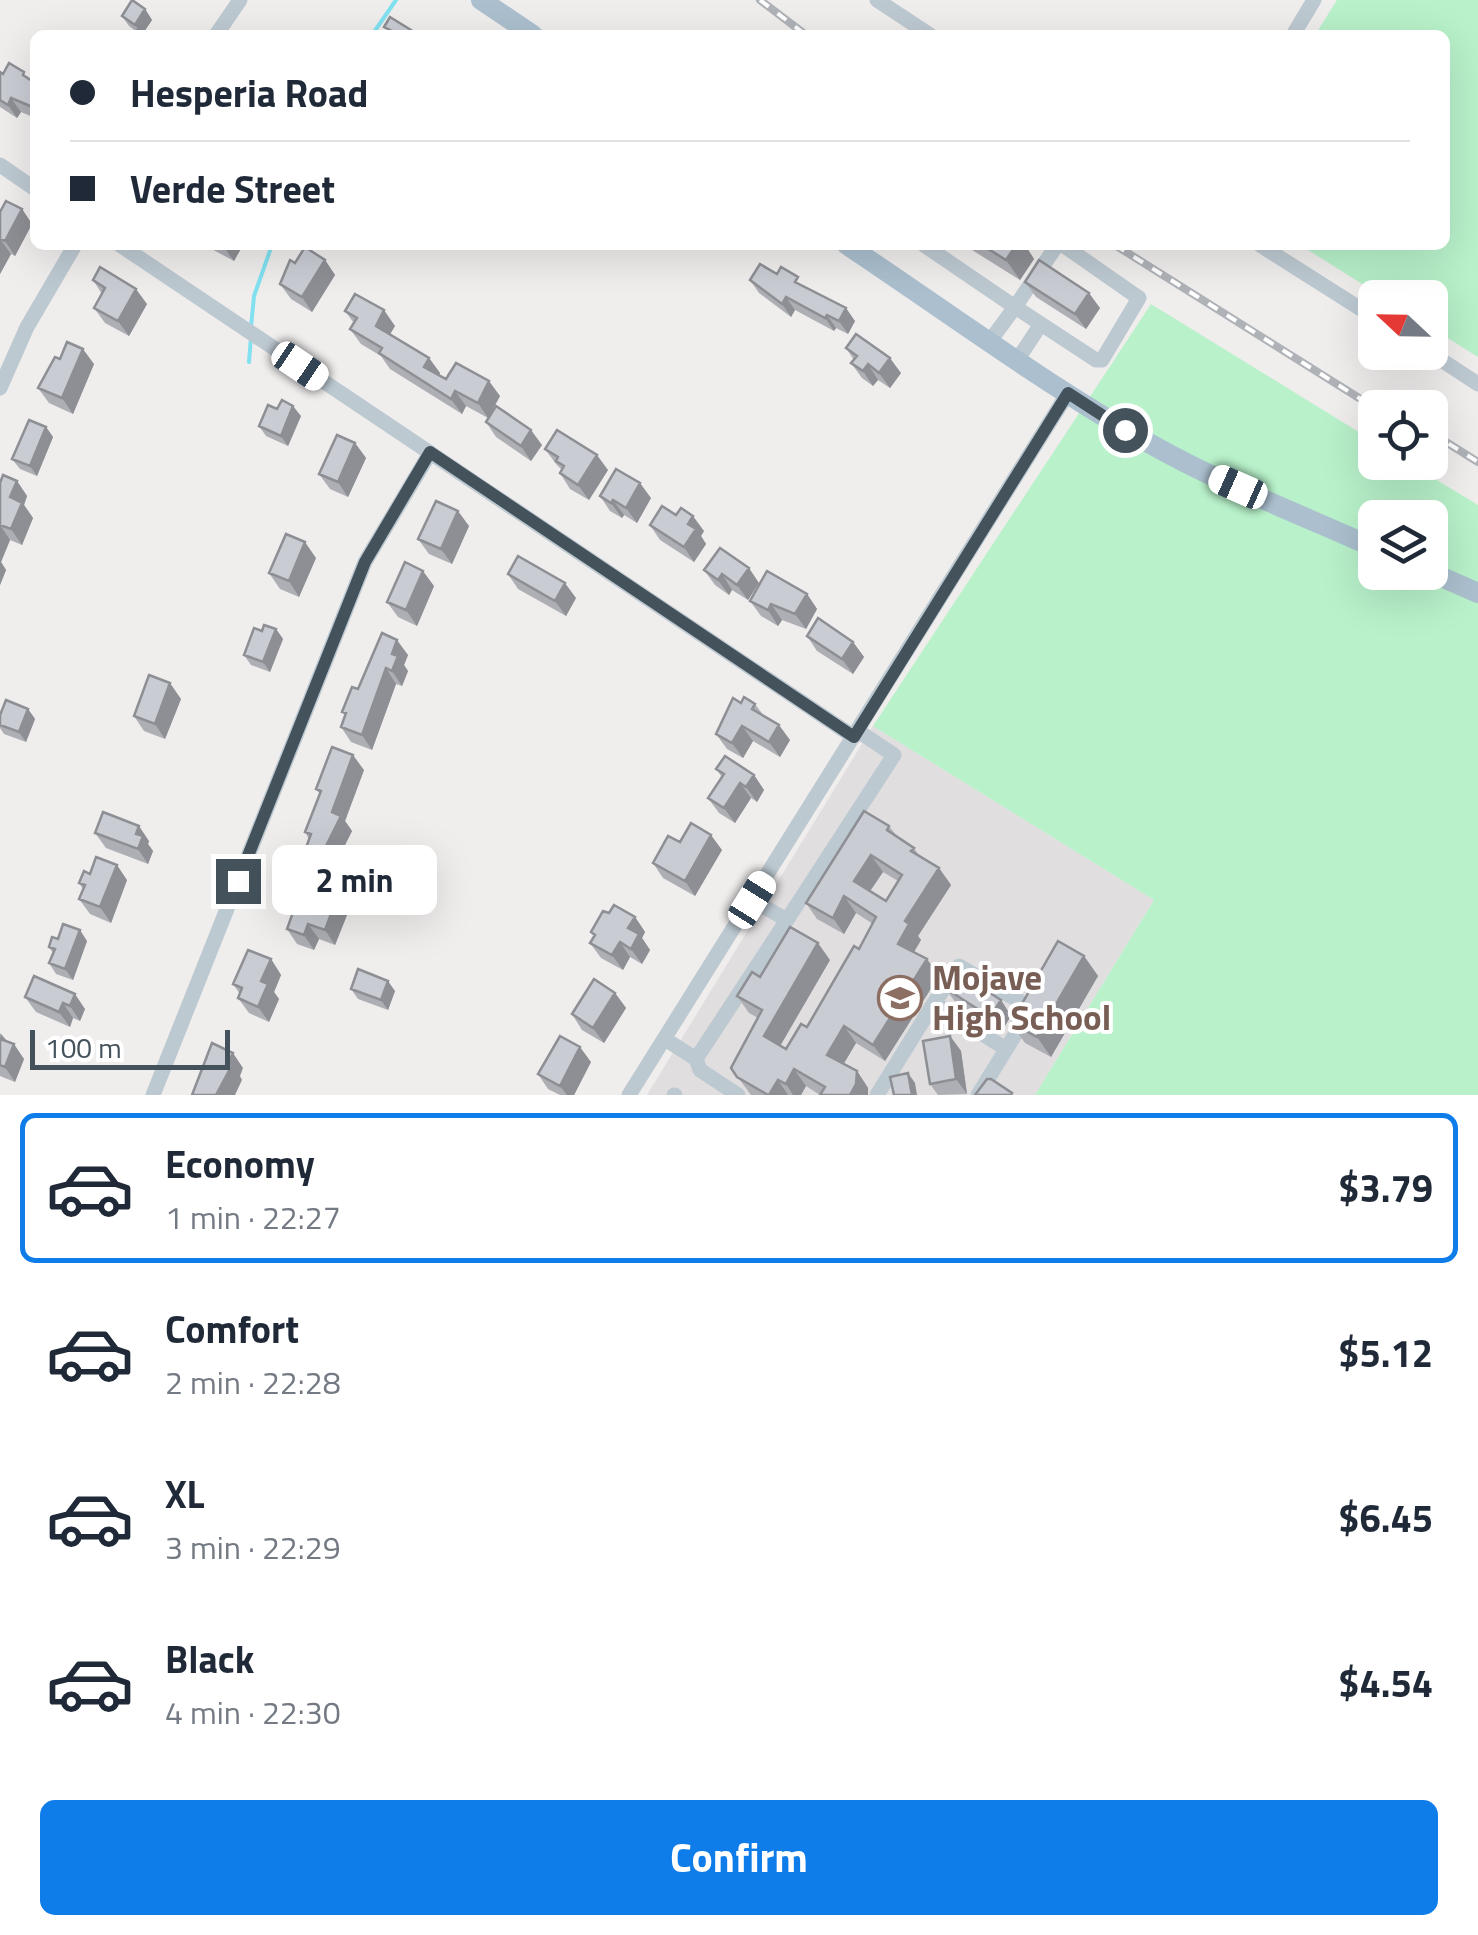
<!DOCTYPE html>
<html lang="en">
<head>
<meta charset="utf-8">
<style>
	body { margin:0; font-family:"Titillium Web",sans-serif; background:#f2f2f3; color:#1f2937; height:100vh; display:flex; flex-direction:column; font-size:38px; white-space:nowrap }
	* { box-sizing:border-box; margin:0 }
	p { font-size:32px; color:#747a83 }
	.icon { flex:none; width:55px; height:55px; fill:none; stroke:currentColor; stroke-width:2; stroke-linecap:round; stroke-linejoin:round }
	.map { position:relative; height:1095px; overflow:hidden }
	.side { display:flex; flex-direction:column; background:#fff; flex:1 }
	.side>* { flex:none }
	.hud { position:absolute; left:30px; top:30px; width:1420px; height:220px; border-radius:15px; box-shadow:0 10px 40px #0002; display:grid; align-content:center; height:220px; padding:0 40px; background:#fff }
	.needle { width:65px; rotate:292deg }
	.tools { position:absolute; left:1358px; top:280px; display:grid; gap:20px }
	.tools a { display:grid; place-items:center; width:90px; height:90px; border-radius:15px; background:#fff; box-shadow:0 10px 40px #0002; font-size:50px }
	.scale { position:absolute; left:30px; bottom:25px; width:200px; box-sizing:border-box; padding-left:10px; border:5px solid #44525c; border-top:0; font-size:28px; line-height:35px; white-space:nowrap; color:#44525c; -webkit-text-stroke:8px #fff; paint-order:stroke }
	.end { position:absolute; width:45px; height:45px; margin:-22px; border:12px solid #44525c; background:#fff; box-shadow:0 0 0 5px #fff }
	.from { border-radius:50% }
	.bubble { position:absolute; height:70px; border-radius:15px; background:#fff; box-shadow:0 10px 40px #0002; font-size:32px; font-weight:700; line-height:70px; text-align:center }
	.car { position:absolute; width:30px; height:60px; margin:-30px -15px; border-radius:12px; box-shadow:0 0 8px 2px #0007; background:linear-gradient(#fff 24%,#345 0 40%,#fff 0 76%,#345 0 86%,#fff 0) }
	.hud b { display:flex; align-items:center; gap:35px; height:95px; font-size:38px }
	.hud b+b { border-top:2px solid #e0e1e3 }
	.hud i { width:25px; height:25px; background:#1f2937 }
	ul { padding:18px 0 0; list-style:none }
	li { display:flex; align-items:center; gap:30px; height:150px; margin:0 20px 15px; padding:0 20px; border:5px solid transparent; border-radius:15px }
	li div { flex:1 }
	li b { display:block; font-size:38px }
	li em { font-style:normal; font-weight:700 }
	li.active { border-color:#0e7ce9 }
	li>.icon { width:90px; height:90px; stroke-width:1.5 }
	.cta { display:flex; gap:20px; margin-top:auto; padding:20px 40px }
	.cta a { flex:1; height:115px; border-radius:15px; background:#0e7ce9; color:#fff; font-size:40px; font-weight:700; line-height:115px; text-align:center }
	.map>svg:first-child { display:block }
</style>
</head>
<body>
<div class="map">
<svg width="1478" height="1095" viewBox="0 0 1478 1095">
	<rect width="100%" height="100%" fill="#f0eded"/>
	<!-- education -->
	<path fill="#e1dedf" d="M873 726 1154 900 1035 1095H647Z"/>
	<!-- green -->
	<path fill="#b8f1ca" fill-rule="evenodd" d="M1337 0H1478V357L1430 327V298L1383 297 1300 245H1445V35H1315Z
		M1151 304 1375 442V462L1409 463 1478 505V1095H1035L1154 900 873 726ZM1375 518H1430V572H1375Z"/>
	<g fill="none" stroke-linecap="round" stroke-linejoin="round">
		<!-- stream -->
		<path stroke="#82e1f1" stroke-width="4" d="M372 35 396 0
			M251 327 254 296 272 245
			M249 362 251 337"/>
		<!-- minor -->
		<path stroke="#bdc9d1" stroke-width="15" d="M877 0 930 35
			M216 35 240 0
			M1293 35 1314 0
			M0 165 35 189
			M120 245 854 737
			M924 245 1015 307 990 341
			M1057 245 1015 307 1096 360H1102L1139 298 1063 245
			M1260 245 1375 318
			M1429 352 1478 384
			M1018 359 1041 324
			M0 388 27 327 75 245
			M752 900 787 920 894 755 858 731
			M934 1003 959 966 1031 1008
			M665 1039 696 1059 787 920
			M696 1059 700 1070 738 1095
			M153 1095 365 562 430 453
			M629 1095 1068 393
			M674 1095H675
			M877 1095 934 1003 1006 1049
			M978 1095 1026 1017"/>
		<!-- major -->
		<path stroke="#abbfce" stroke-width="20" d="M481 0 533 35
			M847 245C946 311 1043 383 1147 442 1219 483 1299 514 1375 548
			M1430 572 1478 593"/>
		<defs>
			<path id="rail" d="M760 0 806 35
				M1115 245 1375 408
				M1430 432 1478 462"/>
		</defs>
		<!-- rail casing -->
		<use href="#rail" stroke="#afb3b8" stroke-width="8"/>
		<!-- rail -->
		<use href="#rail" stroke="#fff" stroke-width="4" stroke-dasharray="11" stroke-linecap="butt"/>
	</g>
	<!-- wall -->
	<path fill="#adafb5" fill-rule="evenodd" d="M145 9 152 20 143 33 137 32 129 26 122 16Z
		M0 72 29 79 35 83V118L21 112 17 118 0 107Z
		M22 209 32 224 15 256 11 254 0 274V212Z
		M204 245H243L234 261Z
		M964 245H1025L1034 259 1020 280Z
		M325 260 335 275 312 312 291 299 280 284 295 263Z
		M777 274 804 286 855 321 848 334 836 328 834 331 795 310 791 317 759 293 750 280Z
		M93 280 147 304 129 336 105 323 94 308 102 294Z
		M1025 282 1100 308 1086 329 1036 297Z
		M345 311 395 326 390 334 429 358 440 373 439 375 446 379 500 396 488 418 466 406 462 414 390 369 381 356 361 344 350 329 354 323Z
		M846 348 901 373 890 388 878 380 873 386 862 378 851 363 854 360Z
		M60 359 94 364 73 414 49 403 38 388Z
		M277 409 301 416 288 446 266 436 259 426Z
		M486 422 542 445 531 461 496 437Z
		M46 427 53 437 37 476 20 469 12 459Z
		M355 443 366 458 348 497 330 489 319 474Z
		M545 449 608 470 589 500 570 489 560 473 562 470 556 464Z
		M17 481 27 496 24 505 33 518 22 545 10 540 1 562 6 570 0 585V483Z
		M600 496 651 498 637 523 624 515 622 518 610 511Z
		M676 515 704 531 701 536 706 544 694 562 660 540 650 525Z
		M469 526 452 564 429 554 418 539Z
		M316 558 299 597 280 589 269 573Z
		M704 570 759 583 748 600 732 590 729 595 715 585Z
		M508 574 576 598 566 616 518 589Z
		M434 586 417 626 398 617 387 602Z
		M807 594 817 609 806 629 782 620 778 626 761 616 750 601Z
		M276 629 283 639 270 672 251 665 244 655 262 631Z
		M382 633 408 655 404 665 408 671 402 686 396 684 372 750 351 742 341 727 345 716 342 712 358 689Z
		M807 636 853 642 864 657 853 674 817 651Z
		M181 699 165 739 144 731 134 716Z
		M741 703 755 704 764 716 790 740 780 757 753 741 743 758 727 749 716 734Z
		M28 709 35 719 26 742 4 734 0 728V715Z
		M716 769 754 775 764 790 757 802 751 798 735 823 719 813 708 798 722 777Z
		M364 770 345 821 352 831 333 869 317 863 306 848 309 839 305 832 320 794 316 789Z
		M889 826 896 835 914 848 920 857 939 868 951 885 918 936 921 940 914 952 939 976 885 1061 856 1043 843 1064 857 1071 868 1088V1095H820L806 1086 801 1095H751L731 1068 758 1018 749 1013 737 996 760 977 830 960 780 1046 786 1049 807 1027 859 949 873 924 856 913 844 934 817 919 806 903ZM883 872 898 881 886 901 870 891Z
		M95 833 149 841 148 844 153 851 148 864 106 848Z
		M680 842 722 850 695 896 663 878 653 863Z
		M127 880 111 923 90 914 79 899 83 889 79 883Z
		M340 890 351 905 335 945 319 939 314 950 297 944 287 929 304 895Z
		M609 913 635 917 645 932 642 938 650 950 642 964 630 957 623 970 601 958 590 943 594 936 591 932Z
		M58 939 87 941 73 980 56 974 49 963 53 953 49 947Z
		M1084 956 1098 976 1051 1057 1025 1043 1011 1023Z
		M271 959 281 975 274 992 279 999 269 1022 249 1013 238 998 240 994 233 984Z
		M34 976 85 1009 80 1021 73 1018 70 1027 36 1012 25 997Z
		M945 988 1001 1000 1011 1016 1001 1032 956 1003Z
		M351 989 395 991 388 1010 358 999Z
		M615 993 626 1008 604 1043 582 1030 572 1014Z
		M0 1033 24 1059 15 1082 0 1076Z
		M950 1036 961 1051 967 1094 938 1095 930 1084Z
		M591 1062 574 1095H560L548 1089 538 1074Z"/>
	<!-- shaded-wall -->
	<path fill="#8d8f94" d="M145 9 152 20 142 35 135 25Z
		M11 98 21 112 17 118 8 105Z
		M22 209 32 224 15 256 5 241Z
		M0 239 11 254 0 274Z
		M224 245H243L234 261 223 246Z
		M1016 245H1025L1034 259 1020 280 1006 260Z
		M325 260 335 275 312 312 302 297Z
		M136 289 147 304 129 336 118 321Z
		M1089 293 1100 308 1086 329 1075 314Z
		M786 297 795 310 791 317 782 304Z
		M846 308 855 321 848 334 839 321Z
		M384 310 395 326 386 341 376 326Z
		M827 315 836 328 834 331 825 318Z
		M83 349 94 364 73 414 62 398Z
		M429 358 440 373 434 382 424 367Z
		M890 358 901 373 890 388 879 373Z
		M868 364 878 380 873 386 863 371Z
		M489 381 500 396 488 418 478 403Z
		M455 391 466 406 462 414 451 399Z
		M293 406 301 416 288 446 281 436Z
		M46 427 53 437 37 476 30 466Z
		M531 430 542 445 531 461 521 446Z
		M355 443 366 458 348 497 338 482Z
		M597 455 608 470 589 500 578 485Z
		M17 481 27 496 24 505 33 518 22 545 11 529 10 497Z
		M640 483 651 498 637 523 626 508Z
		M613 500 624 515 622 518 611 503Z
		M458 511 469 526 452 564 441 549Z
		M693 516 704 531 701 536 706 544 694 562 684 547 688 524Z
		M0 525 10 540 1 562 6 570 0 585Z
		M305 542 316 558 299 597 289 581Z
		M749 568 759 583 748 600 737 585Z
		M423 571 434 586 417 626 406 610Z
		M722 574 732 590 729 595 718 580Z
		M565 583 576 598 566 616 555 601Z
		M807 594 817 609 806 629 795 614Z
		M771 604 782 620 778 626 768 610Z
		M276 629 283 639 270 672 263 662Z
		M397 640 408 655 404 665 408 671 402 686 392 671V654Z
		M853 642 864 657 853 674 842 659Z
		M386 668 396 684 372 750 362 735Z
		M170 683 181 699 165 739 155 724Z
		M28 709 35 719 26 742 19 732Z
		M779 725 790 740 780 757 769 742Z
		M742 726 753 741 743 758 732 743Z
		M353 755 364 770 345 821 352 831 333 869 322 854 332 812Z
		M754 775 764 790 757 802 746 787Z
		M740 783 751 798 735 823 724 808Z
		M139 826 149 841 148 844 153 851 148 864 138 849 136 834Z
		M711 835 722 850 695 896 685 881Z
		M871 855 883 872 866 897 854 881Z
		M117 865 127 880 111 923 100 907Z
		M939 868 951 885 918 936 921 940 909 960 898 944 905 921Z
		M340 890 351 905 335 945 325 930Z
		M844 896 856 913 844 934 833 918Z
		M635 917 645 932 642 938 650 950 642 964 631 949 628 928Z
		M308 924 319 939 314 950 304 935Z
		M80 930 87 941 73 980 65 969Z
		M620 942 630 957 623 970 612 955Z
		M818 943 830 960 776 1053 764 1036Z
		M1084 956 1098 976 1051 1057 1037 1037Z
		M271 959 281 975 274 992 279 999 269 1022 258 1007 261 981Z
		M927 959 939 976 885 1061 873 1045Z
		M388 981 395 991 388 1010 381 1000Z
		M615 993 626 1008 604 1043 593 1028Z
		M75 994 85 1009 80 1021 70 1006Z
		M1001 1000 1011 1016 1001 1032 990 1017Z
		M63 1003 73 1018 70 1027 59 1012Z
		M844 1026 856 1043 839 1072 827 1055Z
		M1 1034 12 1049 14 1044 24 1059 15 1082 5 1067 0 1040Z
		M950 1036 961 1051 967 1094 956 1079Z
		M580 1047 591 1062 574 1095H567L560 1086Z
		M233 1053 243 1068 240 1076 242 1080 235 1095H216Z
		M794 1069 806 1086 801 1095H793L786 1084Z
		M857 1071 868 1088V1095H850Z
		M908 1073 915 1083 917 1095H912Z
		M778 1080 788 1095H769Z"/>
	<!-- building -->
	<path fill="#c9ccd3" stroke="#8d8f94" stroke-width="2.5" fill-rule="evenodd" d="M132 0 145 9 135 25 122 16Z
		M390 17 419 35H387L390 30 384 27Z
		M138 29 147 35H135Z
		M9 63 24 72 23 75 35 83V108L11 98 8 105 0 100V72L3 74Z
		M6 201 22 209 5 241 0 239V212Z
		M982 245H1016L1006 260Z
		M305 247 325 260 302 297 280 284 290 260 295 263Z
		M1039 260 1089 293 1075 314 1025 282Z
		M760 264 777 274 781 267 798 277 795 282 846 308 839 321 827 315 825 318 786 297 782 304 750 280Z
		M100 267 136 289 118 321 94 308 105 288 93 280Z
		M355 294 384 310 376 326 429 358 424 367 446 379 456 363 489 381 478 403 455 391 451 399 379 353 382 348 350 329 357 318 345 311Z
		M856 334 890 358 879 373 868 364 863 371 851 363 857 356 846 348Z
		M67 342 83 349 62 398 38 388 55 357 60 359Z
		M282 400 293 406 281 436 259 426 268 405 277 409Z
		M496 406 531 430 521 446 486 422Z
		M29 420 46 427 30 466 12 459Z
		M557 430 597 455 578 485 560 473 564 466 556 461 558 457 545 449Z
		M337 435 355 443 338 482 319 474Z
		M616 469 640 483 626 508 613 500 611 503 600 496Z
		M3 475 17 481 10 497 22 503 11 529 0 525V483Z
		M436 501 458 511 441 549 418 539Z
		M662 506 676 515 681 508 693 516 688 524 696 529 684 547 650 525Z
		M286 534 305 542 289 581 269 573Z
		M720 548 749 568 737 585 722 574 718 580 704 570Z
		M518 556 565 583 555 601 508 574Z
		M405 562 423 571 406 610 387 602Z
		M767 571 807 594 795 614 771 604 768 610 750 601Z
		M818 618 853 642 842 659 807 636Z
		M264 625 276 629 263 662 244 655 254 628 262 631Z
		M382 633 397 640 392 654 398 656 392 671 386 668 362 735 341 727 346 713 342 712 352 687 358 689Z
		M149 675 170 683 155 724 134 716Z
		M744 697 755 704 752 709 779 725 769 742 742 726 732 743 716 734 733 698 741 703Z
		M6 700 28 709 19 732 0 725V715Z
		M332 747 353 755 332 812 341 816 322 854 306 848 311 834 305 832 321 791 316 789Z
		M725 756 754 775 746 787 740 783 724 808 708 798 724 774 716 769Z
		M864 811 889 826 887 830 914 848 911 851 939 868 905 921 909 924 898 944 927 959 873 1045 844 1026 827 1055 857 1071 856 1084 850 1095H820L825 1087 794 1069 786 1084 778 1080 769 1095H768L737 1077 731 1068 762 1010 737 996 752 972 760 977 790 927 818 943 764 1036 786 1049 801 1024 807 1027 854 946 859 949 876 917 844 896 833 918 806 903ZM871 855 902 875 886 901 854 881Z
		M103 812 139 826 136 834 143 836 138 849 95 833Z
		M691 823 711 835 685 881 653 863 668 836 680 842Z
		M96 857 117 865 100 907 79 899 85 885 79 883 84 871 90 874Z
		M310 879 340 890 325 930 308 924 304 935 287 929 300 893 304 895Z
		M614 905 635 917 628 928 639 934 631 949 620 942 612 955 590 943 595 935 591 932 603 911 609 913Z
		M63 924 80 930 65 969 49 963 55 949 49 947 52 937 58 939Z
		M1058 941 1084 956 1037 1037 1011 1023Z
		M248 950 271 959 261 981 268 984 258 1007 238 998 242 988 233 984Z
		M358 969 388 981 381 1000 351 989Z
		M956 971 1001 1000 990 1017 945 988Z
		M34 976 75 994 70 1006 63 1003 59 1012 25 997Z
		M594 979 615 993 593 1028 572 1014Z
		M560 1036 580 1047 560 1086 538 1074Z
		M950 1036 956 1079 930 1084 923 1041Z
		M0 1039 14 1044 5 1067 0 1065Z
		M212 1043 233 1053 228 1063 232 1065 216 1095H192Z
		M908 1073 912 1095H894L890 1077Z
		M987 1079H991L1012 1093 1011 1095H975Z"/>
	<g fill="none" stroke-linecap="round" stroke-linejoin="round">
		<!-- route -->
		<path stroke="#44525c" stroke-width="12" d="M238 881 365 562 430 452 854 737 1068 393 1125 430"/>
	</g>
	<!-- icons -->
	<defs>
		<symbol id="school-ring" viewBox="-11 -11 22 22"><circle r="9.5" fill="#fff" stroke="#8d6e63" stroke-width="1.5"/><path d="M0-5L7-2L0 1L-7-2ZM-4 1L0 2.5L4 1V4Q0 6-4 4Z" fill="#8d6e63"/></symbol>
	</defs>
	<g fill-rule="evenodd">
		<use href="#school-ring" x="875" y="973" width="50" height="50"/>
	</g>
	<g text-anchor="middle" stroke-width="8" stroke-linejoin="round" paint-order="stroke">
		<!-- education labels -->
		<g font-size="35" font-weight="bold" fill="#785e54" stroke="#fff" text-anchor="start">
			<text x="932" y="990">Mojave<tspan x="932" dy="40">High School</tspan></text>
		</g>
	</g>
</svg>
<div class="tools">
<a><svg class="needle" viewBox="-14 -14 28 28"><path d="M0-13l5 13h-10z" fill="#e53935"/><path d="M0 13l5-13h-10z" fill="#747a83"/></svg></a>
<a><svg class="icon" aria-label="locate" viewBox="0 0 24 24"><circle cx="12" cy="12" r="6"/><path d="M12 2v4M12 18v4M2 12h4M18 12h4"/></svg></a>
<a><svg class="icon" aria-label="layers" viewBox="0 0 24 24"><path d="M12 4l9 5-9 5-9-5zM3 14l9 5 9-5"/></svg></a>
</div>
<div class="scale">100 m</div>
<i class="end from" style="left:1125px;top:430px"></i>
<i class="end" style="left:238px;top:881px"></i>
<div class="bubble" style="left:272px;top:845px;width:165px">2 min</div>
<i class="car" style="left:300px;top:366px;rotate:124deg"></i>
<i class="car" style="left:1238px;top:487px;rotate:294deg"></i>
<i class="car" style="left:752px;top:900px;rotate:32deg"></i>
<div class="hud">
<b><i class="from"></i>Hesperia Road</b>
<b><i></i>Verde Street</b>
</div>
</div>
<section class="side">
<ul>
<li class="active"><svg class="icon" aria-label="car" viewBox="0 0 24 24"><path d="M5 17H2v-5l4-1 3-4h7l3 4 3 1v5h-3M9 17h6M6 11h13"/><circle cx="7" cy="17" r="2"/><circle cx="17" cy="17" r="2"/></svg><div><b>Economy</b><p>1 min · 22:27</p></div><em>$3.79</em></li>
<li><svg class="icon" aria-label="car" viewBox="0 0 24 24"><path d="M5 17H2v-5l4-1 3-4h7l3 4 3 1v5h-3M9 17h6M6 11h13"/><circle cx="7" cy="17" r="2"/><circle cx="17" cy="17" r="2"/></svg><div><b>Comfort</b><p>2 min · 22:28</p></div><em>$5.12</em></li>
<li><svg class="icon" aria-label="car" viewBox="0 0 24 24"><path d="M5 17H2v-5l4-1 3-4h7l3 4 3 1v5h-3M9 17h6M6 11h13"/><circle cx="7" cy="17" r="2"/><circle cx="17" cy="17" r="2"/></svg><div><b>XL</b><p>3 min · 22:29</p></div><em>$6.45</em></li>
<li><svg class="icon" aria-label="car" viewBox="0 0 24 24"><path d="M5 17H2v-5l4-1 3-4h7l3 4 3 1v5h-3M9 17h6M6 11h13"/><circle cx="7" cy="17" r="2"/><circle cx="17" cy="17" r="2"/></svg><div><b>Black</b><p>4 min · 22:30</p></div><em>$4.54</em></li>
</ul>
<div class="cta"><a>Confirm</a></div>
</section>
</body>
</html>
